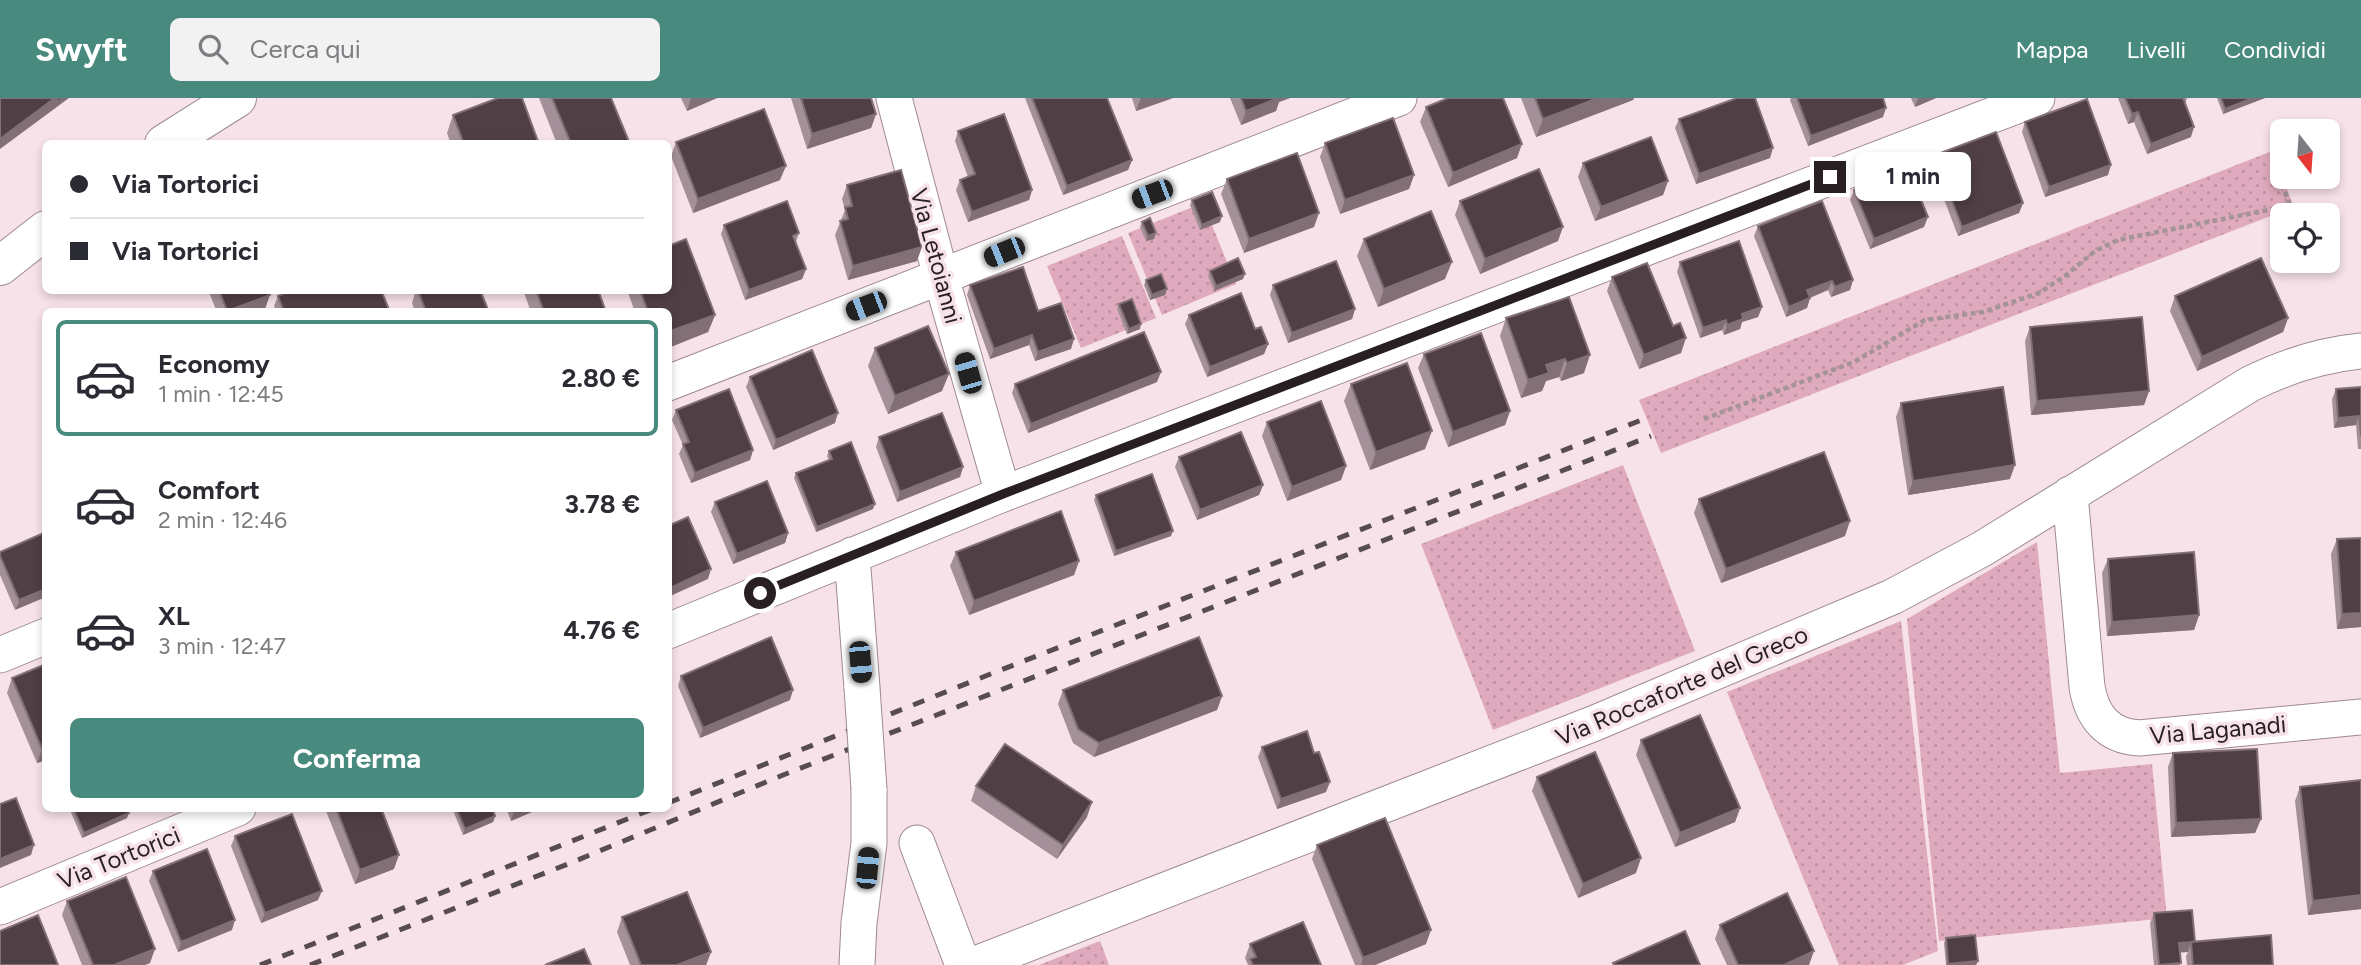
<!DOCTYPE html>
<html lang="it">
<head>
<meta charset="utf-8">
<style>
	body { margin:0; font-family:Figtree,sans-serif; background:#f2f2f3; color:#2b2b33; height:100vh; display:flex; flex-direction:column; font-size:26px; white-space:nowrap }
	* { box-sizing:border-box; margin:0 }
	p { font-size:23px; color:#7c7c81 }
	.icon { flex:none; width:38px; height:38px; fill:none; stroke:currentColor; stroke-width:2; stroke-linecap:round; stroke-linejoin:round }
	.map { position:relative; flex:1; overflow:hidden }
	.sheet { position:absolute; left:42px; top:210px; width:630px; height:504px; display:flex; flex-direction:column; background:#fff; border-radius:10px; box-shadow:0 4px 10px #0003 }
	.sheet>* { flex:none }
	.guide { position:absolute; left:42px; top:42px; width:630px; height:154px; border-radius:10px; box-shadow:0 4px 10px #0003; display:grid; align-content:center; height:154px; padding:0 28px; background:#fff }
	.needle { width:46px; rotate:163deg }
	.buttons { position:absolute; left:2270px; top:21px; display:grid; gap:14px }
	.buttons a { display:grid; place-items:center; width:70px; height:70px; border-radius:10px; background:#fff; box-shadow:0 4px 10px #0003; font-size:35px }
	.end { position:absolute; width:32px; height:32px; margin:-16px; border:9px solid #271f22; background:#fff; box-shadow:0 0 0 4px #fff }
	.from { border-radius:50% }
	.bubble { position:absolute; height:49px; border-radius:10px; background:#fff; box-shadow:0 4px 10px #0003; font-size:23px; font-weight:700; line-height:49px; text-align:center }
	.car { position:absolute; width:21px; height:42px; margin:-21px -10px; border-radius:9px; box-shadow:0 0 5px 2px #0007; background:linear-gradient(#222 24%,#8ab4d8 0 40%,#222 0 76%,#8ab4d8 0 86%,#222 0) }
	.guide b { display:flex; align-items:center; gap:24px; height:66px; font-size:26px }
	.guide b+b { border-top:2px solid #e1e1e2 }
	.guide i { width:18px; height:18px; background:#2b2b33 }
	ul { padding:12px 0 0; list-style:none }
	li { display:flex; align-items:center; gap:21px; height:116px; margin:0 14px 10px; padding:0 14px; border:4px solid transparent; border-radius:10px }
	li div { flex:1 }
	li b { display:block; font-size:26px }
	li em { font-style:normal; font-weight:700 }
	li.selected { border-color:#488a7d }
	li>.icon { width:63px; height:63px; stroke-width:1.5 }
	.primary-button { display:flex; gap:14px; margin-top:auto; padding:14px 28px }
	.primary-button a { flex:1; height:80px; border-radius:10px; background:#488a7d; color:#fff; font-size:28px; font-weight:700; line-height:80px; text-align:center }
	header { display:flex; align-items:center; gap:42px; box-sizing:border-box; height:98px; padding:0 35px; background:#488a7d; color:#fff }
	header strong { font-size:33px }
	nav { display:flex; gap:38px; margin-inline-start:auto; font-size:24px }
	.search { width:490px; height:63px; background:#f2f2f3; display:flex; align-items:center; gap:18px; box-sizing:border-box; padding:0 24px; border-radius:10px; color:#7c7c81; font-size:26px }
	.map>svg:first-child { display:block }
</style>
</head>
<body>
<header>
<strong>Swyft</strong>
<div class="search"><svg class="icon" aria-label="search" viewBox="0 0 24 24"><circle cx="10" cy="10" r="6"/><path d="M15 15l6 6"/></svg>Cerca qui</div>
<nav><a>Mappa</a><a>Livelli</a><a>Condividi</a></nav>
</header>
<div class="map">
<svg width="2361" height="867" viewBox="0 0 2361 867">
	<defs>
		<pattern id="grass-dots" width="8" height="8" patternUnits="userSpaceOnUse" patternTransform="scale(1.75)"><rect width="8" height="8" fill="#dfaabe"/><path d="M2 2h.1M6 6h.1" fill="none" stroke="#bf92a3" stroke-width="1.8" stroke-linecap="round"/></pattern>
	</defs>
	<rect width="100%" height="100%" fill="#f8e2ea"/>
	<!-- grass -->
	<path fill="url(#grass-dots)" d="M2272 53 2294 109 1661 355 1639 302Z
		M1203 105 1236 186 1162 217 1128 135Z
		M1122 138 1156 220 1081 250 1047 168Z
		M1623 367 1695 553 1493 632 1421 446Z
		M2037 444 2060 675 2152 666 2167 820 1939 843 1907 521Z
		M1901 523 1938 853 1903 867H1839L1727 594Z
		M1100 843 1109 867H1039Z"/>
	<g fill="none" stroke-linecap="round" stroke-linejoin="round">
		<defs>
			<path id="minor" d="M894 0 941 179 1003 396
				M668 285 1399 0
				M2070 396 2087 589C2092 619 2108 638 2139 640L2361 619
				M852 457 862 590
				M668 533 1003 396 2037 0
				M0 557 46 538
				M917 745 963 867
				M0 809 238 710
				M857 867 859 825 869 745V691
				M973 867 1595 625 1892 499 1982 451 2250 286C2284 269 2323 257 2361 253"/>
			<path id="major" d="M164 46 237 0
				M0 168 46 132"/>
		</defs>
		<!-- minor casing -->
		<use href="#minor" stroke="#9e8a91" stroke-width="37"/>
		<!-- major casing -->
		<use href="#major" stroke="#9e8a91" stroke-width="40"/>
		<!-- path -->
		<path stroke="#a49399" stroke-width="4.5" stroke-dasharray="5 3.5" stroke-linecap="butt" d="M1704 321 1854 264 1925 222 1983 214 2039 195 2065 178 2095 153 2118 142 2273 111 2289 104 2280 82 2286 79"/>
		<!-- minor -->
		<use href="#minor" stroke="#fff" stroke-width="35"/>
		<!-- major -->
		<use href="#major" stroke="#fff" stroke-width="38"/>
		<!-- rail -->
		<path stroke="#574c50" stroke-width="5" stroke-dasharray="12 12" stroke-linecap="butt" d="M668 705 988 577 1644 321
			M260 867 655 710
			M310 867 568 766 783 677 1651 338"/>
		<defs>
			<path id="minor-bridge" d="M862 590 869 691"/>
		</defs>
		<!-- minor-bridge casing -->
		<use href="#minor-bridge" stroke="#9e8a91" stroke-width="37" stroke-linecap="butt"/>
		<!-- minor-bridge -->
		<use href="#minor-bridge" stroke="#fff" stroke-width="35"/>
	</g>
	<!-- wall -->
	<path fill="#a49098" d="M539 0H611L630 46H557Z
		M681 0H717L687 13Z
		M791 0H871L876 16 871 30 807 51Z
		M1025 0H1107L1132 62 1128 72 1063 97Z
		M1132 0H1173L1136 13Z
		M1230 0H1290L1279 4 1276 13 1241 27Z
		M1521 0H1634L1633 2 1536 39Z
		M1791 0H1883V19L1808 48 1790 2Z
		M1911 0H1936L1915 9Z
		M2118 0H2187L2185 6 2191 39 2147 56 2134 24 2128 26Z
		M2217 0H2265L2223 16Z
		M1426 9 1517 60 1448 89 1420 24Z
		M453 17 539 46H451L447 35Z
		M1679 21 1770 60 1696 86 1675 30Z
		M2025 24 2108 77 2045 99 2022 34Z
		M958 33 1032 92 1029 102 968 124 956 92 960 82 968 79 955 43Z
		M676 44 780 82 693 115 671 58Z
		M1325 45 1414 77 1409 91 1340 116 1320 59Z
		M1935 57 2023 105 2019 115 1958 138 1931 67Z
		M1583 65 1668 83 1663 97 1595 123 1578 79Z
		M1227 81 1314 129 1244 155 1221 96Z
		M847 87 917 163 848 182 835 137 845 112 842 101Z
		M1854 92 1924 129 1870 151 1850 102Z
		M1192 102 1220 124 1200 132 1190 107Z
		M1460 103 1558 143 1480 176 1455 117Z
		M1142 124 1154 141 1146 143 1140 129Z
		M724 127 799 135 796 144 806 171 802 181 745 202 721 136Z
		M1758 128 1853 182 1850 192 1831 199 1828 192 1810 200 1807 210 1786 219 1754 138Z
		M1364 141 1445 181 1378 209 1357 158Z
		M1680 164 1762 209 1758 219 1742 224 1740 231 1724 237 1722 232 1700 240 1677 174Z
		M1210 173 1243 181 1214 193 1208 178Z
		M1612 179 1673 228 1681 255 1639 271 1607 193Z
		M1146 182 1167 191 1165 197 1150 202 1144 187Z
		M970 187 1038 213 1071 251 1035 263 1029 247 990 261 967 197Z
		M1273 187 1355 211 1352 221 1288 245 1270 197Z
		M208 192H268L265 211 257 214H217Z
		M416 192H480L489 214H415L412 205Z
		M523 192H598L606 214H531Z
		M627 192H668L715 217 708 234 668 250V214H635Z
		M278 198 390 214H277L274 208Z
		M2175 198 2288 220 2283 234 2197 273 2170 213Z
		M1569 199 1584 275 1561 283 1559 279 1546 283 1542 293 1521 300 1500 238 1506 220Z
		M1119 206 1140 231 1127 236 1117 211Z
		M1189 217 1255 231 1268 246 1264 256 1207 279 1185 226Z
		M2030 229 2149 293 2144 307 2031 317 2025 243Z
		M875 250 942 293 888 316 868 268Z
		M1424 256 1510 313 1505 327 1448 349 1418 270Z
		M750 279 835 325 773 352 746 289Z
		M1157 284 1028 335 1012 295 1015 286Z
		M1351 286 1425 351 1370 372 1344 303Z
		M2361 289V351H2358L2356 327 2334 330 2332 301 2336 291Z
		M1901 305 2010 381 1908 397 1896 319Z
		M676 312 753 352 750 362 691 385 679 356 683 347 672 322Z
		M1267 324 1346 368 1341 382 1287 403 1262 338Z
		M879 339 963 369 960 379 897 404 876 349Z
		M829 353 873 411 816 434 794 380 796 375 829 362 827 358Z
		M1179 359 1263 387 1259 397 1197 422 1175 369Z
		M1096 397 1171 438 1114 458 1094 402Z
		M1699 401 1845 438 1721 485 1694 415Z
		M715 404 788 435 785 445 733 466 711 414Z
		M46 434 15 512 0 477V454Z
		M2361 440V529L2337 531 2331 456 2337 441Z
		M956 454 1079 463 1074 477 969 517 950 468Z
		M2108 461 2199 517 2194 532 2107 538 2102 475Z
		M46 566V662L37 665 7 595 12 580Z
		M681 578 790 602 700 640 678 588Z
		M1063 592 1222 598 1217 612 1094 659 1073 645 1058 606Z
		M1641 642 1740 710 1735 724 1675 749 1636 657Z
		M1262 649 1314 655 1326 694 1277 711 1258 659Z
		M2173 655 2261 721 2255 735 2171 739 2168 669Z
		M1537 679 1636 775 1578 800 1532 693Z
		M2361 682V811L2308 817 2295 703 2300 689Z
		M976 688 1087 719 1057 761 971 703Z
		M69 710H127V720L82 740Z
		M327 710H381L394 771 355 786 326 713Z
		M452 710H492L495 718 493 724 463 737Z
		M506 710H541L511 723Z
		M235 738 318 802 261 825 231 748Z
		M1317 747 1426 846 1375 867H1355L1312 761Z
		M153 773 232 832 178 854 149 783Z
		M67 803 150 865 145 867H82L62 817Z
		M2154 815 2195 844 2273 867H2187L2186 858 2188 854H2179L2180 867H2154L2150 825Z
		M622 819 711 854 706 867H630L617 834Z
		M1720 827 1809 867H1727L1715 841Z
		M1946 840 1978 863 1976 867H1946L1944 845Z
		M1250 846 1321 867H1248L1245 860Z"/>
	<!-- shaded-wall -->
	<path fill="#827076" d="M55 0H69L0 51V41Z
		M691 0H717L687 13Z
		M1141 0H1173L1136 13Z
		M1276 0H1290L1279 4 1276 13 1241 27 1246 13Z
		M1598 0H1634L1633 2 1536 39 1543 21Z
		M1918 0H1936L1915 9Z
		M2253 0H2265L2223 16 2225 11Z
		M1886 10 1883 19 1808 48 1811 38Z
		M2138 14 2134 24 2128 26 2132 16Z
		M876 16 871 30 807 51 812 36Z
		M2194 29 2191 39 2147 56 2151 46Z
		M1522 46 1517 60 1448 89 1453 75Z
		M1773 50 1770 60 1696 86 1699 76Z
		M1132 62 1128 72 1063 97 1067 88Z
		M2111 67 2108 77 2045 99 2049 89Z
		M786 68 780 82 693 115 698 101Z
		M1414 77 1409 91 1340 116 1345 102Z
		M1668 83 1663 97 1595 123 1601 109Z
		M1032 92 1029 102 968 124 972 114Z
		M2023 105 2019 115 1958 138 1962 129Z
		M1319 115 1314 129 1244 155 1249 141Z
		M1222 118 1220 124 1200 132 1202 127Z
		M1928 119 1924 129 1870 151 1874 141Z
		M1563 129 1558 143 1480 176 1485 161Z
		M1156 135 1154 141 1146 143 1148 138Z
		M922 149 917 163 848 182 853 168Z
		M1452 164 1445 181 1378 209 1384 191Z
		M806 171 802 181 745 202 749 192Z
		M1245 176 1243 181 1214 193 1216 188Z
		M1853 182 1850 192 1831 199 1835 189Z
		M1832 183 1828 192 1804 202 1807 192Z
		M1167 191 1165 197 1150 202 1152 197Z
		M270 197 265 211 257 214H227Z
		M1810 200 1807 210 1786 219 1789 209Z
		M1762 209 1758 219 1742 224 1740 231 1724 237 1727 227 1742 216Z
		M1355 211 1352 221 1288 245 1292 235Z
		M715 217 708 234 668 250V234Z
		M2288 220 2283 234 2197 273 2202 259Z
		M1726 222 1722 232 1700 240 1703 230Z
		M1141 226 1140 231 1127 236 1129 231Z
		M1032 237 1029 247 990 261 994 251Z
		M1686 240 1681 255 1639 271 1644 257Z
		M1074 241 1071 251 1035 263 1038 254Z
		M1268 246 1264 256 1207 279 1210 269Z
		M1590 257 1584 275 1561 283 1567 265Z
		M1565 261 1559 279 1546 283 1542 293 1521 300 1528 282 1546 267Z
		M1161 274 1157 284 1028 335 1031 326Z
		M949 276 942 293 888 316 895 298Z
		M2149 293 2144 307 2031 317 2037 303Z
		M1510 313 1505 327 1448 349 1453 334Z
		M838 315 835 325 773 352 776 342Z
		M2359 318 2356 327 2334 330 2338 320Z
		M1432 333 1425 351 1370 372 1376 354Z
		M753 352 750 362 691 385 695 375Z
		M2015 367 2010 381 1908 397 1913 383Z
		M1346 368 1341 382 1287 403 1292 389Z
		M963 369 960 379 897 404 900 394Z
		M1263 387 1259 397 1197 422 1200 412Z
		M875 406 873 411 816 434 817 429Z
		M1850 423 1845 438 1721 485 1726 471Z
		M1173 433 1171 438 1114 458 1116 453Z
		M788 435 785 445 733 466 737 456Z
		M1079 463 1074 477 969 517 974 503Z
		M711 471 708 481 668 499V491Z
		M46 491V499L15 512 19 502Z
		M2361 515V529L2337 531 2342 516Z
		M2199 517 2194 532 2107 538 2112 524Z
		M793 592 790 602 700 640 703 630Z
		M1222 598 1217 612 1094 659 1099 645Z
		M46 650V662L37 665 42 651Z
		M1330 684 1326 694 1277 711 1281 701Z
		M1092 704 1087 719 1057 761 1063 747Z
		M515 710H541L511 723Z
		M1740 710 1735 724 1675 749 1680 735Z
		M129 715 127 720 82 740 84 735Z
		M495 718 493 724 463 737 465 731Z
		M2261 721 2255 735 2171 739 2176 725Z
		M34 747 31 757 0 770V761Z
		M399 757 394 771 355 786 360 772Z
		M1641 760 1636 775 1578 800 1583 786Z
		M322 793 318 802 261 825 265 815Z
		M2361 797V811L2308 817 2313 803Z
		M235 822 232 832 178 854 181 844Z
		M1431 832 1426 846 1375 867H1361L1363 860Z
		M2191 844 2188 854 2175 855 2179 845Z
		M155 851 150 865 145 867H114Z
		M1814 853 1809 867H1784Z
		M711 854 706 867H677Z
		M1978 863 1976 867H1948V866Z"/>
	<!-- building -->
	<path fill="#503f45" stroke="#827076" stroke-width="2" d="M0 0H55L0 41Z
		M58 0H64L55 6Z
		M498 0H522L539 46H464L453 17Z
		M552 0H611L630 46H571Z
		M801 0H871L876 16 812 36Z
		M1032 0H1107L1132 62 1067 88Z
		M1241 0H1278L1246 13Z
		M1448 0H1503L1522 46 1453 75 1426 9Z
		M1535 0H1598L1543 21Z
		M1737 0H1755L1773 50 1699 76 1679 21Z
		M1797 0H1883L1886 10 1811 38Z
		M2125 0H2183L2194 29 2151 46 2138 14 2132 16Z
		M2221 0H2253L2225 11Z
		M2087 1 2111 67 2049 89 2025 24Z
		M764 11 786 68 698 101 676 44Z
		M1004 16 1032 92 972 114 960 82 975 76 958 33Z
		M1393 20 1414 77 1345 102 1325 45Z
		M1996 34 2023 105 1962 129 1935 57Z
		M1651 39 1668 83 1601 109 1583 65Z
		M1297 55 1319 115 1249 141 1227 81Z
		M1908 70 1928 119 1874 141 1854 92Z
		M1539 71 1563 129 1485 161 1460 103Z
		M901 72 922 149 853 168 840 123 848 121 845 109 852 108 847 87Z
		M1212 94 1222 118 1202 127 1192 102Z
		M787 103 799 135 793 138 806 171 749 192 724 127Z
		M1822 103 1853 182 1835 189 1832 183 1807 192 1810 200 1789 209 1758 128Z
		M1431 113 1452 164 1384 191 1364 141Z
		M1150 120 1156 135 1148 138 1142 124Z
		M686 141 715 217 668 234V214H648L640 192H668V148Z
		M1739 143 1762 209 1742 216 1743 221 1727 227 1726 222 1703 230 1680 164Z
		M1238 160 1245 176 1216 188 1210 173Z
		M2261 160 2288 220 2202 259 2175 198Z
		M1336 163 1355 211 1292 235 1273 187Z
		M1647 165 1673 228 1680 225 1686 240 1644 257 1612 179Z
		M1023 169 1038 213 1061 205 1074 241 1038 254 1032 237 994 251 970 187Z
		M1161 176 1167 191 1152 197 1146 182Z
		M219 192H268L270 197 227 213Z
		M292 192H381L390 214H284L278 198Z
		M418 192H480L489 214H426Z
		M536 192H598L606 214H544Z
		M1241 195 1255 231 1261 229 1268 246 1210 269 1189 217Z
		M1569 199 1590 257 1567 265 1565 261 1546 267 1549 275 1528 282 1506 220Z
		M1132 201 1141 226 1129 231 1119 206Z
		M2142 219 2149 293 2037 303 2030 229Z
		M928 228 949 276 895 298 875 250Z
		M1144 234 1161 274 1031 326 1015 286Z
		M1481 235 1510 313 1453 334 1424 256Z
		M812 252 838 315 776 342 750 279Z
		M1407 265 1432 333 1376 354 1351 286Z
		M2003 289 2015 367 1913 383 1901 305Z
		M2361 289V338L2359 318 2338 320 2336 291Z
		M729 291 753 352 695 375 683 346 689 344 676 312Z
		M1321 303 1346 368 1292 389 1267 324Z
		M942 315 963 369 900 394 879 339Z
		M1241 334 1263 387 1200 412 1179 359Z
		M851 344 875 406 817 429 796 375 832 361 829 353Z
		M1824 354 1850 423 1726 471 1699 401Z
		M1152 376 1173 433 1116 453 1096 397Z
		M767 383 788 435 737 456 715 404Z
		M1061 413 1079 463 974 503 956 454Z
		M688 419 711 471 668 491V428Z
		M46 434V491L19 502 0 458V454Z
		M2361 440V515L2342 516 2337 441Z
		M2194 454 2199 517 2112 524 2108 461Z
		M771 539 793 592 703 630 681 578Z
		M1199 539 1222 598 1099 645 1078 631 1063 592Z
		M46 566V650L42 651 12 580Z
		M1700 617 1740 710 1680 735 1641 642Z
		M1307 633 1314 655 1319 654 1330 684 1281 701 1262 649Z
		M1005 646 1092 704 1063 747 976 688Z
		M2257 651 2261 721 2176 725 2173 655Z
		M1595 654 1641 760 1583 786 1537 679Z
		M2361 682V797L2313 803 2300 689Z
		M16 700 34 747 0 761V706Z
		M73 710H127L129 715 84 735Z
		M336 710H381L399 757 360 772Z
		M456 710H492L495 718 465 731Z
		M292 716 322 793 265 815 235 738Z
		M1385 720 1431 832 1363 860 1317 747Z
		M207 751 235 822 181 844 153 773Z
		M126 779 155 851 114 867H93L67 803Z
		M687 794 711 854 677 867H641L622 819Z
		M1787 795 1814 853 1784 867H1738L1720 827Z
		M2192 812 2195 844 2179 845 2181 865 2159 867 2154 815Z
		M38 817 58 867H0V833Z
		M1303 824 1321 867H1253L1250 861 1256 859 1250 846Z
		M1685 833 1700 867H1614L1613 865Z
		M1975 837 1978 863 1948 866 1946 840Z
		M2271 837 2273 867H2193L2191 844Z
		M584 851 591 867H545Z"/>
	<g fill="none" stroke-linecap="round" stroke-linejoin="round">
		<!-- route -->
		<path stroke="#271f22" stroke-width="9" d="M760 495 1003 396 1830 79"/>
	</g>
	<g text-anchor="middle" stroke-width="7" stroke-linejoin="round" paint-order="stroke">
		<!-- street labels -->
		<g font-size="24" fill="#271f22" stroke="#f8e2ea">
			<text transform="translate(936 158) rotate(75)" y="8">Via Letoianni</text>
			<text transform="translate(1682 588) rotate(-23)" y="8">Via Roccaforte del Greco</text>
			<text transform="translate(2218 632) rotate(-5)" y="8">Via Laganadi</text>
			<text transform="translate(119 760) rotate(-22)" y="8">Via Tortorici</text>
		</g>
	</g>
</svg>
<div class="buttons">
<a><svg class="needle" viewBox="-14 -14 28 28"><path d="M0-13l5 13h-10z" fill="#e53935"/><path d="M0 13l5-13h-10z" fill="#7c7c81"/></svg></a>
<a><svg class="icon" aria-label="locate" viewBox="0 0 24 24"><circle cx="12" cy="12" r="6"/><path d="M12 2v4M12 18v4M2 12h4M18 12h4"/></svg></a>
</div>
<i class="end from" style="left:760px;top:495px"></i>
<i class="end" style="left:1830px;top:79px"></i>
<div class="bubble" style="left:1855px;top:54px;width:116px">1 min</div>
<i class="car" style="left:1152px;top:96px;rotate:249deg"></i>
<i class="car" style="left:1004px;top:154px;rotate:248deg"></i>
<i class="car" style="left:866px;top:208px;rotate:249deg"></i>
<i class="car" style="left:968px;top:275px;rotate:344deg"></i>
<i class="car" style="left:860px;top:564px;rotate:175deg"></i>
<i class="car" style="left:867px;top:770px;rotate:5deg"></i>
<div class="guide">
<b><i class="from"></i>Via Tortorici</b>
<b><i></i>Via Tortorici</b>
</div>
<section class="sheet">
<ul>
<li class="selected"><svg class="icon" aria-label="car" viewBox="0 0 24 24"><path d="M5 17H2v-5l4-1 3-4h7l3 4 3 1v5h-3M9 17h6M6 11h13"/><circle cx="7" cy="17" r="2"/><circle cx="17" cy="17" r="2"/></svg><div><b>Economy</b><p>1 min · 12:45</p></div><em>2.80 €</em></li>
<li><svg class="icon" aria-label="car" viewBox="0 0 24 24"><path d="M5 17H2v-5l4-1 3-4h7l3 4 3 1v5h-3M9 17h6M6 11h13"/><circle cx="7" cy="17" r="2"/><circle cx="17" cy="17" r="2"/></svg><div><b>Comfort</b><p>2 min · 12:46</p></div><em>3.78 €</em></li>
<li><svg class="icon" aria-label="car" viewBox="0 0 24 24"><path d="M5 17H2v-5l4-1 3-4h7l3 4 3 1v5h-3M9 17h6M6 11h13"/><circle cx="7" cy="17" r="2"/><circle cx="17" cy="17" r="2"/></svg><div><b>XL</b><p>3 min · 12:47</p></div><em>4.76 €</em></li>
</ul>
<div class="primary-button"><a>Conferma</a></div>
</section>
</div>
</body>
</html>
